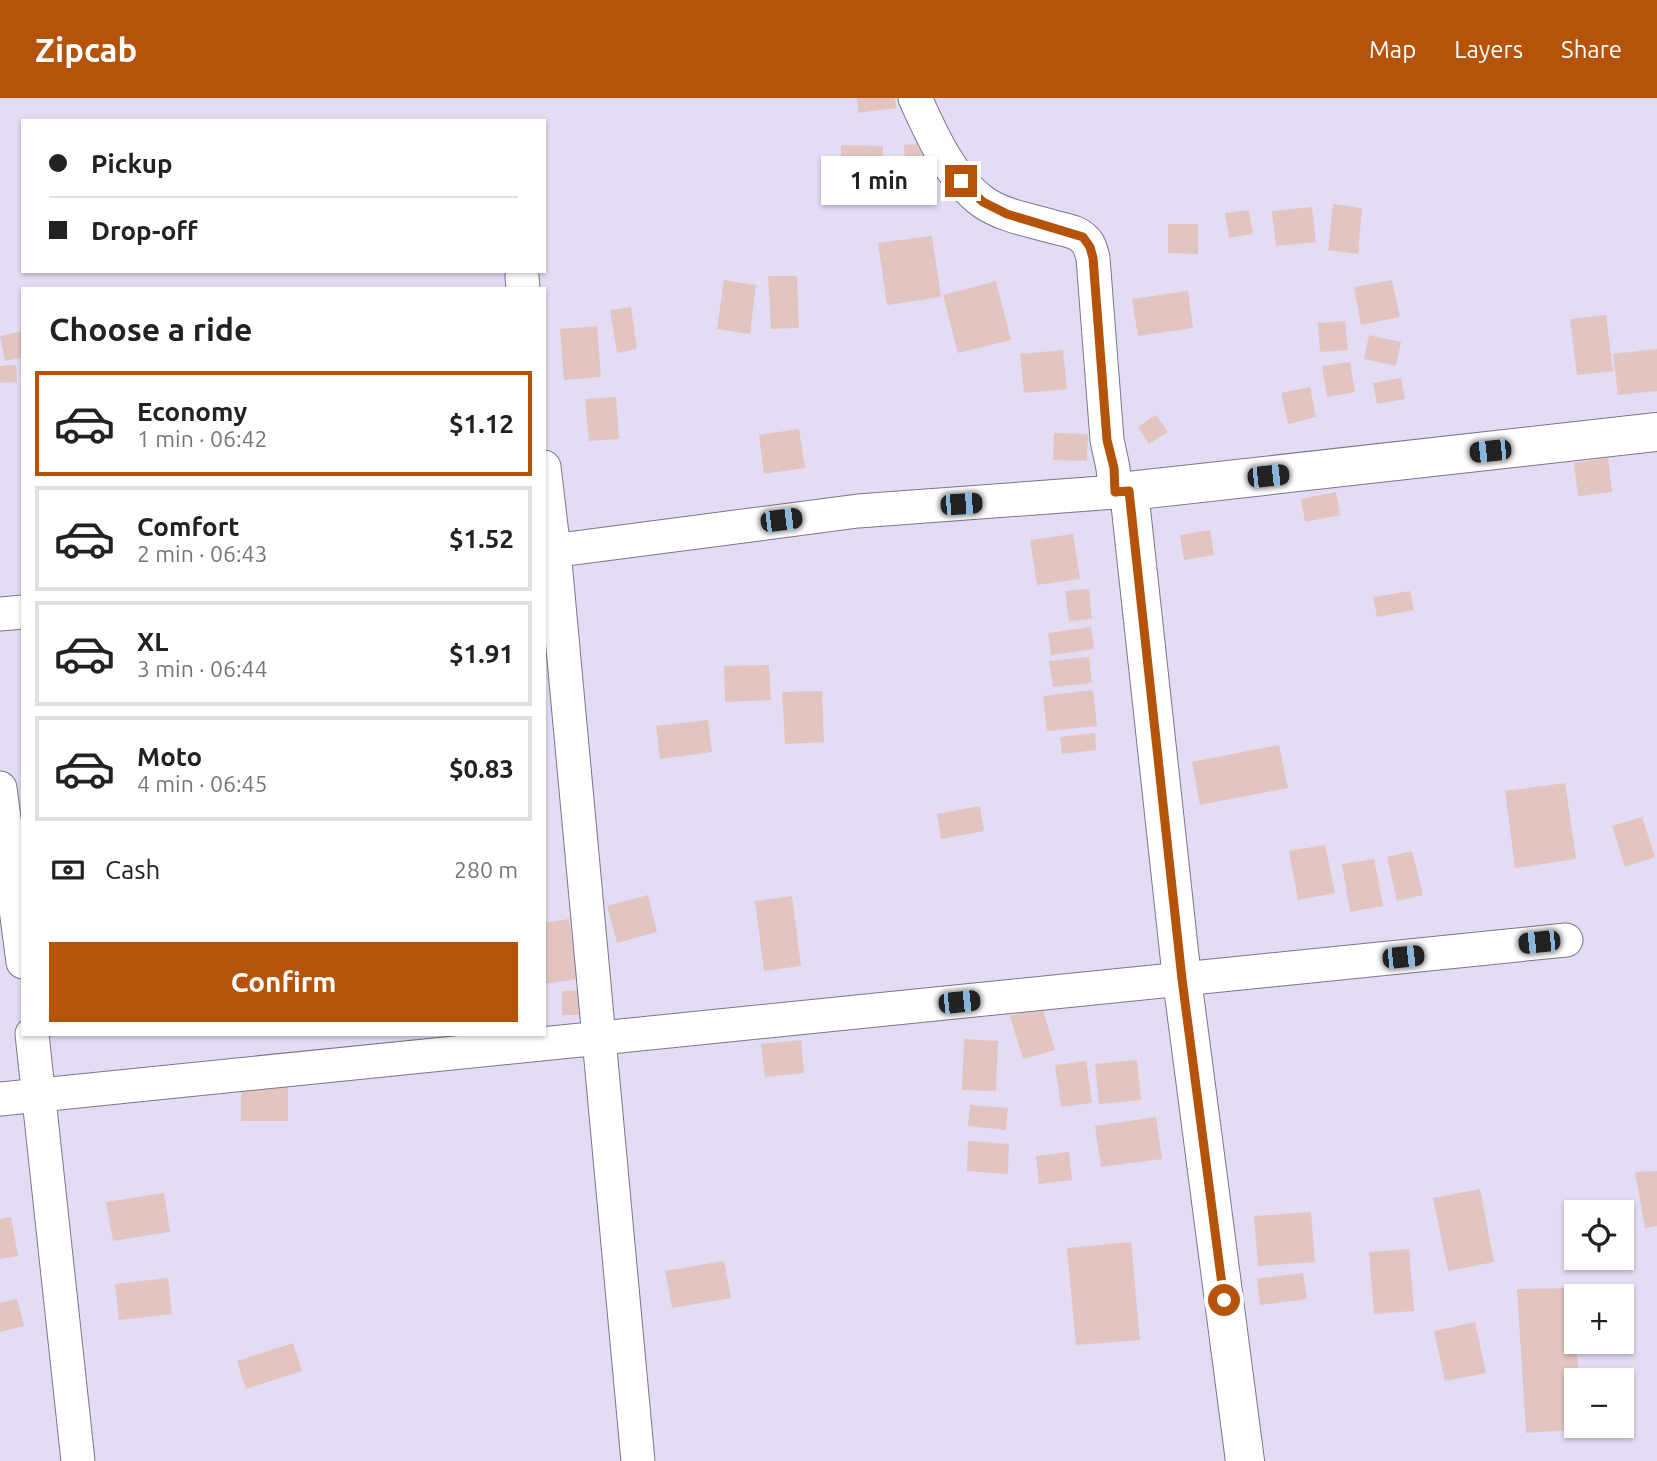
<!DOCTYPE html>
<html lang="en">
<head>
<meta charset="utf-8">
<style>
	body { margin:0; font-family:Ubuntu,sans-serif; background:#f6f6f6; color:#222; height:100vh; display:flex; flex-direction:column; font-size:26px; white-space:nowrap }
	* { box-sizing:border-box; margin:0 }
	p { font-size:23px; color:#767676 }
	.icon { flex:none; width:38px; height:38px; fill:none; stroke:currentColor; stroke-width:2; stroke-linecap:round; stroke-linejoin:round }
	.map { position:relative; flex:1; overflow:hidden }
	.drawer { position:absolute; left:21px; top:189px; width:525px; height:749px; display:flex; flex-direction:column; background:#fff; border-radius:0px; box-shadow:0 2px 5px #0004 }
	.drawer>* { flex:none }
	.top-card { position:absolute; left:21px; top:21px; width:525px; height:154px; border-radius:0px; box-shadow:0 2px 5px #0004; display:grid; align-content:center; height:154px; padding:0 28px; background:#fff }
	.tools { position:absolute; left:1564px; top:1102px; display:grid; gap:14px }
	.tools a { display:grid; place-items:center; width:70px; height:70px; border-radius:0px; background:#fff; box-shadow:0 2px 5px #0004; font-size:35px }
	.end { position:absolute; width:32px; height:32px; margin:-16px; border:9px solid #b45309; background:#fff; box-shadow:0 0 0 4px #fff }
	.from { border-radius:50% }
	.bubble { position:absolute; height:49px; border-radius:0px; background:#fff; box-shadow:0 2px 5px #0004; font-size:23px; font-weight:600; line-height:49px; text-align:center }
	.car { position:absolute; width:21px; height:42px; margin:-21px -10px; border-radius:9px; box-shadow:0 0 5px 2px #0007; background:linear-gradient(#222 24%,#8ab4d8 0 40%,#222 0 76%,#8ab4d8 0 86%,#222 0) }
	.top-card b { display:flex; align-items:center; gap:24px; height:66px; font-size:26px }
	.top-card b+b { border-top:2px solid #e0e0e0 }
	.top-card i { width:18px; height:18px; background:#222 }
	ul { padding:0; list-style:none }
	li { display:flex; align-items:center; gap:21px; height:105px; margin:0 14px 10px; padding:0 14px; border:4px solid #e0e0e0; border-radius:0px }
	li div { flex:1 }
	li b { display:block; font-size:26px }
	li em { font-style:normal; font-weight:600 }
	li.active { border-color:#b45309 }
	li>.icon { width:63px; height:63px; stroke-width:1.5 }
	h2 { padding:0 28px; font-size:32px; line-height:84px }
	.pay { display:flex; align-items:center; gap:18px; height:77px; padding:0 28px; font-size:26px }
	.pay p { margin-inline-start:auto }
	.cta { display:flex; gap:14px; margin-top:auto; padding:14px 28px }
	.cta a { flex:1; height:80px; border-radius:0px; background:#b45309; color:#fff; font-size:28px; font-weight:600; line-height:80px; text-align:center }
	header { display:flex; align-items:center; gap:42px; box-sizing:border-box; height:98px; padding:0 35px; background:#b45309; color:#fff }
	header strong { font-size:33px }
	nav { display:flex; gap:38px; margin-inline-start:auto; font-size:24px }
	.map>svg:first-child { display:block }
</style>
</head>
<body>
<header>
<strong>Zipcab</strong>
<nav><a>Map</a><a>Layers</a><a>Share</a></nav>
</header>
<div class="map">
<svg width="1657" height="1363" viewBox="0 0 1657 1363">
	<rect width="100%" height="100%" fill="#e3dcf4"/>
	<!-- building -->
	<path fill="#e2c5c1" d="M857 0H895L896 10 858 15Z
		M928 45 931 83 906 84 904 47Z
		M841 47 883 48V89H841Z
		M1333 106 1362 110 1358 156 1328 152Z
		M1312 109 1316 144 1276 148 1272 113Z
		M1249 112 1253 136 1229 140 1225 115Z
		M1168 126H1198V156L1168 155Z
		M932 138 941 199 887 207 878 145Z
		M768 178H797L799 230 771 231Z
		M724 182 756 187 750 236 717 231Z
		M1392 182 1400 219 1361 227 1354 189Z
		M996 183 1011 242 958 255 943 197Z
		M1188 193 1193 230 1138 238 1132 201Z
		M631 209 637 251 617 255 610 212Z
		M1606 217 1613 273 1577 277 1570 221Z
		M1345 223 1348 252 1320 254 1318 225Z
		M597 228 601 279 564 282 560 231Z
		M23 233V259L5 263 0 238Z
		M1369 237 1401 244 1396 268 1364 261Z
		M1657 251V293L1618 297 1613 256Z
		M1063 252 1067 291 1024 295 1020 256Z
		M1350 264 1355 294 1327 299 1322 268Z
		M16 267 17 284 0 285V268Z
		M1401 280 1405 301 1377 306 1373 285Z
		M1310 289 1316 319 1288 326 1281 295Z
		M616 299 619 341 589 343 585 301Z
		M1156 317 1168 334 1149 346 1138 329Z
		M799 331 805 370 764 376 759 337Z
		M1054 335 1088 336 1087 363 1053 362Z
		M1608 360 1612 394 1578 398 1574 365Z
		M1336 394 1340 417 1305 424 1301 401Z
		M1210 432 1214 457 1184 462 1180 437Z
		M1073 436 1080 481 1037 487 1030 442Z
		M1089 491 1092 521 1069 523 1065 493Z
		M1410 493 1414 512 1377 519 1373 499Z
		M1091 529 1094 551 1051 557 1048 535Z
		M1089 559 1092 585 1053 589 1049 563Z
		M769 567 771 602 725 604 724 568Z
		M1093 592 1097 628 1047 633 1043 598Z
		M822 593 824 644 785 646 782 594Z
		M708 622 712 654 660 661 656 628Z
		M1095 635 1096 652 1062 656 1060 639Z
		M1279 647 1288 690 1200 707 1192 664Z
		M1565 685 1576 761 1515 770 1505 693Z
		M980 708 984 733 941 741 937 716Z
		M1642 719 1655 759 1625 769 1612 728Z
		M1325 747 1335 795 1298 802 1289 753Z
		M1412 753 1423 797 1397 803 1387 759Z
		M1374 761 1383 808 1350 814 1342 766Z
		M648 797 657 834 617 845 607 808Z
		M792 798 801 868 764 873 755 803Z
		M569 821 578 881 544 886V825Z
		M582 892 583 917H562V893Z
		M1042 909 1055 952 1023 961 1010 918Z
		M964 941 998 943 996 993 962 992Z
		M801 942 804 975 765 979 761 946Z
		M1137 962 1141 1002 1099 1006 1095 966Z
		M1086 963 1092 1005 1061 1009 1055 967Z
		M241 985H288V1023H241Z
		M970 1007 1008 1010 1006 1032 968 1028Z
		M1156 1019 1162 1061 1101 1069 1095 1028Z
		M968 1043 1009 1046 1008 1076 967 1073Z
		M1069 1054 1072 1082 1039 1086 1036 1058Z
		M1657 1073V1128L1645 1130 1635 1074Z
		M1480 1091 1494 1164 1448 1173 1433 1100Z
		M164 1095 170 1134 113 1143 106 1104Z
		M1311 1114 1315 1164 1258 1168 1254 1118Z
		M11 1119 18 1158 0 1161V1121Z
		M1131 1144 1140 1242 1076 1247 1067 1150Z
		M1409 1151 1414 1213 1374 1216 1369 1154Z
		M724 1163 731 1200 672 1210 665 1173Z
		M1303 1175 1307 1201 1260 1207 1257 1181Z
		M168 1180 172 1216 119 1222 115 1186Z
		M1573 1190 1579 1283H1577V1328H1582V1331L1526 1335 1517 1191Z
		M17 1201 24 1228 0 1234V1205Z
		M1475 1224 1486 1275 1445 1283 1434 1233Z
		M293 1245 302 1273 246 1291 237 1263Z"/>
	<g fill="none" stroke-linecap="round" stroke-linejoin="round">
		<defs>
			<path id="street" d="M915 0C931 35 950 80 983 104 1003 118 1030 122 1054 129 1064 132 1077 133 1084 141 1090 146 1091 153 1093 160L1107 342 1113 370 1115 394
				M522 178 523 191
				M544 369 554 453 638 1363
				M544 454 858 413 1129 393
				M0 516 23 514
				M0 690 23 864
				M32 936 78 1363
				M0 1001 1566 842"/>
			<path id="secondary" d="M1245 1363 1182 881 1129 393 1657 334"/>
		</defs>
		<!-- street casing -->
		<use href="#street" stroke="#7b758a" stroke-width="35"/>
		<!-- secondary casing -->
		<use href="#secondary" stroke="#7b758a" stroke-width="40"/>
		<!-- street -->
		<use href="#street" stroke="#fff" stroke-width="33"/>
		<!-- secondary -->
		<use href="#secondary" stroke="#fff" stroke-width="38"/>
	</g>
	<g fill="none" stroke-linecap="round" stroke-linejoin="round">
		<!-- route -->
		<path stroke="#b45309" stroke-width="9" d="M961 83 983 104 1007 116 1083 139 1090 149 1093 160 1107 342 1114 370 1115 394 1129 393 1182 881 1224 1202"/>
	</g>
</svg>
<div class="tools">
<a><svg class="icon" aria-label="locate" viewBox="0 0 24 24"><circle cx="12" cy="12" r="6"/><path d="M12 2v4M12 18v4M2 12h4M18 12h4"/></svg></a>
<a>+</a>
<a>−</a>
</div>
<i class="end from" style="left:1224px;top:1202px"></i>
<i class="end" style="left:961px;top:83px"></i>
<div class="bubble" style="left:821px;top:58px;width:116px">1 min</div>
<i class="car" style="left:1490px;top:353px;rotate:264deg"></i>
<i class="car" style="left:1268px;top:378px;rotate:84deg"></i>
<i class="car" style="left:961px;top:406px;rotate:86deg"></i>
<i class="car" style="left:781px;top:422px;rotate:83deg"></i>
<i class="car" style="left:1539px;top:844px;rotate:264deg"></i>
<i class="car" style="left:1403px;top:859px;rotate:84deg"></i>
<i class="car" style="left:959px;top:904px;rotate:84deg"></i>
<div class="top-card">
<b><i class="from"></i>Pickup</b>
<b><i></i>Drop-off</b>
</div>
<section class="drawer">
<h2>Choose a ride</h2>
<ul>
<li class="active"><svg class="icon" aria-label="car" viewBox="0 0 24 24"><path d="M5 17H2v-5l4-1 3-4h7l3 4 3 1v5h-3M9 17h6M6 11h13"/><circle cx="7" cy="17" r="2"/><circle cx="17" cy="17" r="2"/></svg><div><b>Economy</b><p>1 min · 06:42</p></div><em>$1.12</em></li>
<li><svg class="icon" aria-label="car" viewBox="0 0 24 24"><path d="M5 17H2v-5l4-1 3-4h7l3 4 3 1v5h-3M9 17h6M6 11h13"/><circle cx="7" cy="17" r="2"/><circle cx="17" cy="17" r="2"/></svg><div><b>Comfort</b><p>2 min · 06:43</p></div><em>$1.52</em></li>
<li><svg class="icon" aria-label="car" viewBox="0 0 24 24"><path d="M5 17H2v-5l4-1 3-4h7l3 4 3 1v5h-3M9 17h6M6 11h13"/><circle cx="7" cy="17" r="2"/><circle cx="17" cy="17" r="2"/></svg><div><b>XL</b><p>3 min · 06:44</p></div><em>$1.91</em></li>
<li><svg class="icon" aria-label="car" viewBox="0 0 24 24"><path d="M5 17H2v-5l4-1 3-4h7l3 4 3 1v5h-3M9 17h6M6 11h13"/><circle cx="7" cy="17" r="2"/><circle cx="17" cy="17" r="2"/></svg><div><b>Moto</b><p>4 min · 06:45</p></div><em>$0.83</em></li>
</ul>
<div class="pay"><svg class="icon" aria-label="cash" viewBox="0 0 24 24"><path d="M3 7h18v10H3z"/><circle cx="12" cy="12" r="2"/></svg>Cash<p>280 m</p></div>
<div class="cta"><a>Confirm</a></div>
</section>
</div>
</body>
</html>
